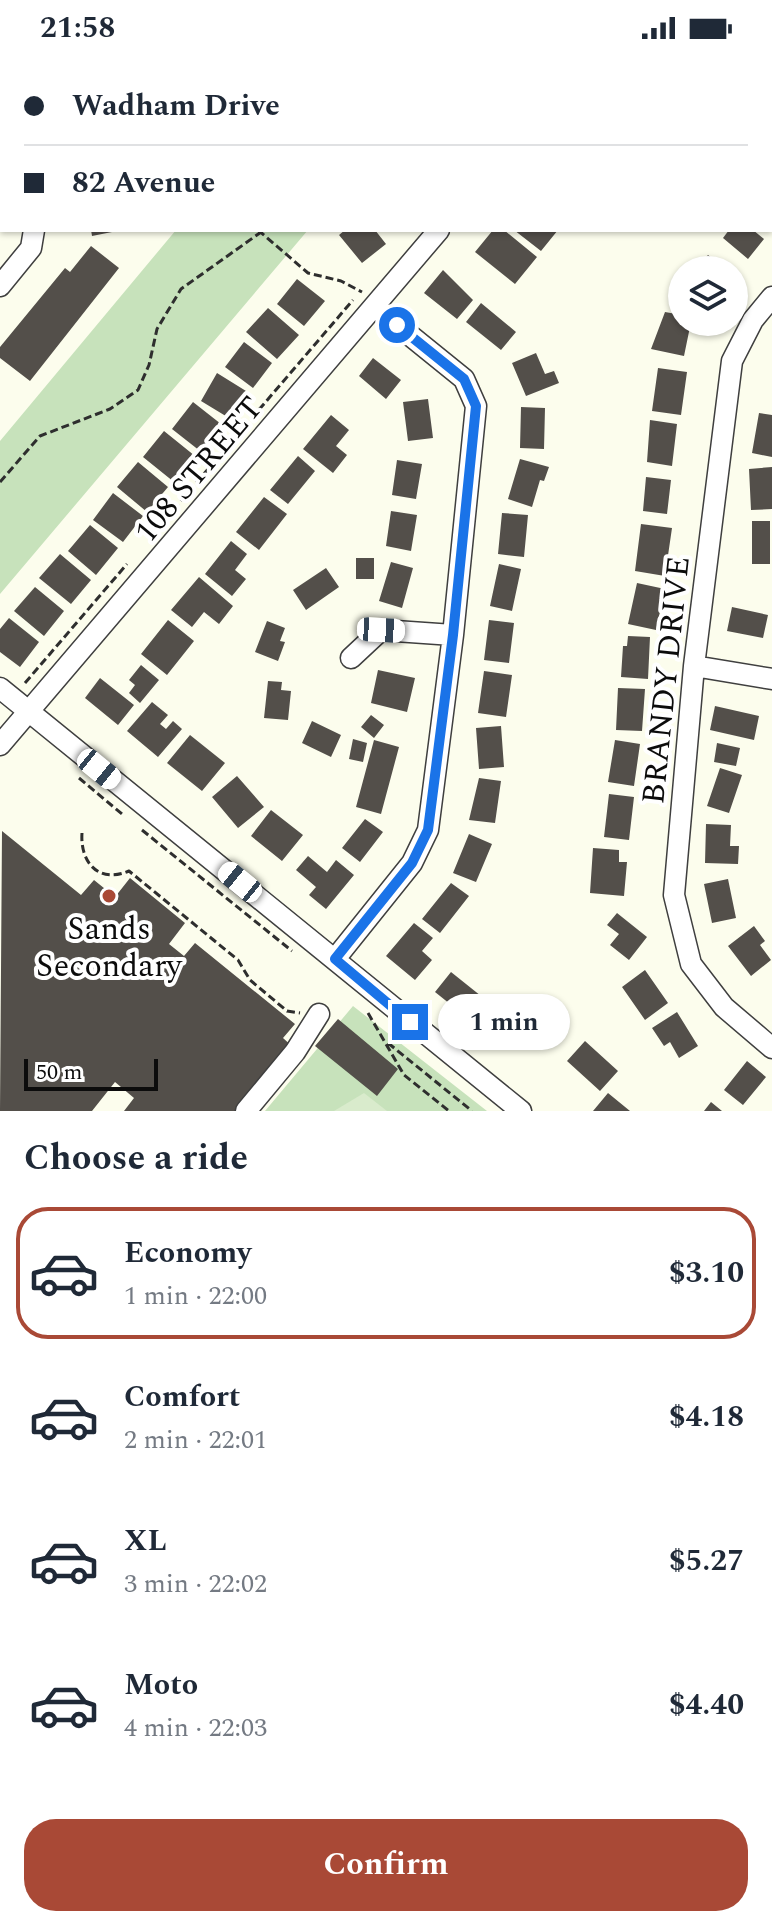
<!DOCTYPE html>
<html lang="en">
<head>
<meta charset="utf-8">
<style>
	body { margin:0; font-family:Spectral,serif; background:#f2f2f3; color:#1f2937; height:100vh; display:flex; flex-direction:column; font-size:30px; white-space:nowrap }
	* { box-sizing:border-box; margin:0 }
	p { font-size:26px; color:#747a83 }
	.icon { flex:none; width:44px; height:44px; fill:none; stroke:currentColor; stroke-width:2; stroke-linecap:round; stroke-linejoin:round }
	.map { position:relative; height:1055px; overflow:hidden }
	.drawer { display:flex; flex-direction:column; background:#fff; flex:1 }
	.drawer>* { flex:none }
	.top-card { position:absolute; left:0px; top:0px; width:772px; height:176px; box-shadow:0 2px 6px #0004; display:grid; align-content:center; height:176px; padding:0 24px; background:#fff }
	.controls { position:absolute; left:668px; top:200px; display:grid; gap:16px }
	.controls a { display:grid; place-items:center; width:80px; height:80px; border-radius:50%; background:#fff; box-shadow:0 2px 6px #0004; font-size:40px }
	.scale { position:absolute; left:24px; bottom:20px; width:134px; box-sizing:border-box; padding-left:8px; border:4px solid #0c0c0c; border-top:0; font-size:22px; line-height:28px; white-space:nowrap; color:#0c0c0c; -webkit-text-stroke:6px #fff; paint-order:stroke }
	.end { position:absolute; width:36px; height:36px; margin:-18px; border:10px solid #1a73e8; background:#fff; box-shadow:0 0 0 4px #fff }
	.from { border-radius:50% }
	.bubble { position:absolute; height:56px; border-radius:28px; background:#fff; box-shadow:0 2px 6px #0004; font-size:26px; font-weight:700; line-height:56px; text-align:center }
	.car { position:absolute; width:24px; height:48px; margin:-24px -12px; border-radius:10px; box-shadow:0 0 6px 2px #0007; background:linear-gradient(#fff 24%,#345 0 40%,#fff 0 76%,#345 0 86%,#fff 0) }
	.top-card b { display:flex; align-items:center; gap:28px; height:76px; font-size:30px }
	.top-card b+b { border-top:2px solid #e0e1e3 }
	.top-card i { width:20px; height:20px; background:#1f2937 }
	ul { padding:0; list-style:none }
	li { display:flex; align-items:center; gap:24px; height:132px; margin:0 16px 12px; padding:0 8px; border:4px solid transparent; border-radius:32px }
	li div { flex:1 }
	li b { display:block; font-size:30px }
	li em { font-style:normal; font-weight:700 }
	li.selected { border-color:#a94936 }
	li>.icon { width:72px; height:72px; stroke-width:1.5 }
	h2 { padding:0 24px; font-size:36px; line-height:96px }
	.cta { display:flex; gap:16px; margin-top:auto; padding:16px 24px }
	.cta a { flex:1; height:92px; border-radius:32px; background:#a94936; color:#fff; font-size:32px; font-weight:700; line-height:92px; text-align:center }
	.status { display:flex; justify-content:space-between; align-items:center; height:56px; padding:0 40px; background:#fff; direction:ltr }
	.status svg { height:22px; fill:currentColor }
	.map>svg:first-child { display:block }
</style>
</head>
<body>
<div class="status"><b>21:58</b><svg viewBox="0 0 49 12"><path d="M0 12V9h3v3zM5 12V6h3v6zM10 12V3h3v9zM15 12V0h3v12zM26 1h20v11H26zM47 4h2v5h-2z"/></svg></div>
<div class="map">
<svg width="772" height="1055" viewBox="0 0 772 1055">
	<rect width="100%" height="100%" fill="#fcfded"/>
	<!-- green -->
	<path fill="#c7e2bb" d="M322 0H456L320 2Z
		M176 174H308L0 538V385Z
		M353 950 487 1055H265Z"/>
	<!-- pitch -->
	<path fill="#d9ebcc" d="M364 1037 387 1055H334Z"/>
	<!-- building -->
	<path fill="#534f4a" d="M91 174H116L117 175 92 180Z
		M345 174H375L386 188 362 207 339 179Z
		M493 174H504L537 201 515 228 475 196Z
		M514 174H558L541 195Z
		M729 174H753L764 183 748 203 723 182Z
		M91 190 119 212 30 325 0 302V291L65 212 70 216Z
		M708 199 726 214H695Z
		M443 214 473 244 457 263 424 237Z
		M297 223 325 245 304 270 277 248Z
		M481 247 516 276 501 294 466 266Z
		M268 252 299 279 277 303 246 276Z
		M665 256 682 259V266H691L684 300 651 293Z
		M244 286 272 307 253 332 225 311Z
		M536 297 545 318 554 315 559 327 526 340 512 307Z
		M373 302 401 324 386 343 359 320Z
		M658 312 687 316 681 359 652 355Z
		M217 317 246 335 229 362 201 345Z
		M428 343 433 382 408 385 403 346Z
		M193 346 221 368 200 395 172 373Z
		M521 351 545 352 544 393 520 392Z
		M759 357 772 359V401L752 397Z
		M331 359 349 374 336 390 347 399 333 417 303 393Z
		M650 364 677 368 672 410 647 406Z
		M164 375 195 400 174 426 143 401Z
		M298 400 315 415 288 448 270 434Z
		M520 403 549 411 544 425 540 424 532 451 508 443Z
		M397 404 422 408 416 443 392 439Z
		M138 406 168 431 147 456 117 431Z
		M772 411V453L751 454 749 413Z
		M646 421 671 424 667 458 643 455Z
		M113 437 143 460 123 486 93 464Z
		M264 441 287 458 259 494 236 476Z
		M391 455 417 459 411 495 386 490Z
		M502 457 528 459 524 501 498 498Z
		M752 465H770V508H752Z
		M641 468 672 472 665 520 635 515Z
		M90 469 118 492 96 519 68 495Z
		M231 485 247 498 235 514 246 523 232 540 205 518Z
		M60 498 91 524 71 548 39 522Z
		M356 502H374V523H356Z
		M391 506 413 512 402 552 379 545Z
		M499 508 521 513 512 555 490 550Z
		M326 512 339 531 306 554 293 534Z
		M199 521 233 550 219 568 204 556 192 571 171 554Z
		M637 527 665 533 656 574 628 568Z
		M35 531 64 555 44 580 14 555Z
		M732 551 768 559 763 582 727 575Z
		M9 562 39 586 20 611 0 596V573Z
		M168 564 194 585 167 619 141 598Z
		M489 564 514 567 509 607 484 604Z
		M267 565 285 572 280 585 285 586 278 605 255 596Z
		M628 580 650 581 648 623 621 621 623 590H627Z
		M141 609 159 624 140 647 129 637 135 629 129 624Z
		M378 614 415 622 407 656 371 647Z
		M484 615 512 619 506 661 478 657Z
		M100 622 134 649 118 669 85 642Z
		M268 625 282 626 281 634 291 635 288 664 264 662Z
		M618 632 645 633 642 675 616 674Z
		M152 646 168 659 160 668 166 673 173 665 182 673 158 701 127 675Z
		M715 650 759 660 754 684 710 674Z
		M371 659 384 669 374 682 361 671Z
		M312 665 341 679 331 701 302 687Z
		M501 670 504 711 479 713 476 672Z
		M190 679 225 707 202 735 167 707Z
		M353 683 367 687 363 706 349 703Z
		M374 684 399 691 381 758 356 751Z
		M615 684 640 688 634 730 608 726Z
		M717 687 740 692 736 710 714 706Z
		M720 712 742 719 729 757 707 750Z
		M237 720 264 751 238 772 212 741Z
		M479 722 501 725 495 767 469 764Z
		M609 738 634 741 629 784 604 781Z
		M271 754 303 779 282 805 251 780Z
		M365 763 383 776 360 806 342 792Z
		M706 768 731 769 730 790H739L738 808 705 807Z
		M2 775 81 839 94 824 115 841 130 822 185 867 169 888 184 900 195 887 295 968 283 982 294 992 243 1055H124L134 1042 115 1026 92 1055H0Z
		M469 778 492 788 476 826 453 817Z
		M593 792 619 794V806H627L624 840 590 837Z
		M308 800 327 816 336 804 354 819 326 853 309 839 316 831 296 814Z
		M728 823 736 862 712 867 704 828Z
		M451 827 469 840 440 877 422 863Z
		M617 857 647 881 629 904 610 889 619 878 607 869Z
		M414 867 433 882 422 895 432 904 415 924 386 900Z
		M754 870 765 885 760 889 771 904 751 920 728 890Z
		M645 914 668 947 645 964 622 931Z
		M451 916 481 940 465 960 435 936Z
		M543 952 555 961 541 978 529 969Z
		M677 956 698 990 679 1002 670 986 664 990 652 972Z
		M338 963 398 1013 377 1040 315 990Z
		M585 985 618 1015 600 1035 567 1005Z
		M747 1005 766 1021 743 1049 724 1034Z
		M608 1037 630 1055H593Z
		M711 1046 722 1055H704Z"/>
	<g fill="none" stroke-linecap="round" stroke-linejoin="round">
		<defs>
			<path id="minor" d="M218 0 220 2
				M0 230 31 192 34 174
				M772 241 753 264 732 305 694 610 674 839 691 908 724 951 772 992
				M351 602 381 574 453 579
				M694 610 772 623
				M0 632 521 1055
				M0 689 439 174
				M335 903 412 807 428 774 453 579 476 350 464 323 375 251
				M246 1055 295 996 319 958"/>
		</defs>
		<!-- minor casing -->
		<use href="#minor" stroke="#3f3f3f" stroke-width="23"/>
		<!-- path -->
		<path stroke="#2e2e2e" stroke-width="3" stroke-dasharray="8 4" stroke-linecap="butt" d="M58 0 59 2
			M424 2 426 0
			M585 2 586 0
			M258 174 308 217 341 225 362 236
			M0 426 40 380 110 353 138 334 149 309 157 273 181 233 264 174
			M173 454 353 244
			M25 627 127 508
			M79 722 122 758
			M142 774 292 895
			M82 777C80 806 98 828 129 815L238 904 250 924 287 955 300 957
			M368 957 404 1019 449 1055
			M388 987 472 1055"/>
		<!-- minor -->
		<use href="#minor" stroke="#fff" stroke-width="20"/>
	</g>
	<g fill="none" stroke-linecap="round" stroke-linejoin="round">
		<!-- route -->
		<path stroke="#1a73e8" stroke-width="10" d="M397 269 464 323 476 350 453 579 428 774 412 807 335 903 410 966"/>
	</g>
	<!-- markers -->
	<circle fill="#a94936" stroke="#fff" stroke-width="3" cx="109" cy="840" r="8"/>
	<g text-anchor="middle" stroke-width="8" stroke-linejoin="round" paint-order="stroke">
		<!-- street labels -->
		<g font-size="32" fill="#0c0c0c" stroke="#fff">
			<text transform="translate(198 413) rotate(-50)" y="11">108 STREET</text>
			<text transform="translate(665 624) rotate(-84)" y="11">BRANDY DRIVE</text>
		</g>
		<!-- poi labels -->
		<g font-size="32" fill="#0c0c0c" stroke="#fff">
			<text x="109" y="883">Sands<tspan x="109" dy="37">Secondary</tspan></text>
		</g>
	</g>
</svg>
<div class="controls">
<a><svg class="icon" aria-label="layers" viewBox="0 0 24 24"><path d="M12 4l9 5-9 5-9-5zM3 14l9 5 9-5"/></svg></a>
</div>
<div class="scale">50 m</div>
<i class="end from" style="left:397px;top:269px"></i>
<i class="end" style="left:410px;top:966px"></i>
<div class="bubble" style="left:438px;top:938px;width:132px">1 min</div>
<i class="car" style="left:381px;top:574px;rotate:93deg"></i>
<i class="car" style="left:99px;top:713px;rotate:129deg"></i>
<i class="car" style="left:240px;top:826px;rotate:309deg"></i>
<div class="top-card">
<b><i class="from"></i>Wadham Drive</b>
<b><i></i>82 Avenue</b>
</div>
</div>
<section class="drawer">
<h2>Choose a ride</h2>
<ul>
<li class="selected"><svg class="icon" aria-label="car" viewBox="0 0 24 24"><path d="M5 17H2v-5l4-1 3-4h7l3 4 3 1v5h-3M9 17h6M6 11h13"/><circle cx="7" cy="17" r="2"/><circle cx="17" cy="17" r="2"/></svg><div><b>Economy</b><p>1 min · 22:00</p></div><em>$3.10</em></li>
<li><svg class="icon" aria-label="car" viewBox="0 0 24 24"><path d="M5 17H2v-5l4-1 3-4h7l3 4 3 1v5h-3M9 17h6M6 11h13"/><circle cx="7" cy="17" r="2"/><circle cx="17" cy="17" r="2"/></svg><div><b>Comfort</b><p>2 min · 22:01</p></div><em>$4.18</em></li>
<li><svg class="icon" aria-label="car" viewBox="0 0 24 24"><path d="M5 17H2v-5l4-1 3-4h7l3 4 3 1v5h-3M9 17h6M6 11h13"/><circle cx="7" cy="17" r="2"/><circle cx="17" cy="17" r="2"/></svg><div><b>XL</b><p>3 min · 22:02</p></div><em>$5.27</em></li>
<li><svg class="icon" aria-label="car" viewBox="0 0 24 24"><path d="M5 17H2v-5l4-1 3-4h7l3 4 3 1v5h-3M9 17h6M6 11h13"/><circle cx="7" cy="17" r="2"/><circle cx="17" cy="17" r="2"/></svg><div><b>Moto</b><p>4 min · 22:03</p></div><em>$4.40</em></li>
</ul>
<div class="cta"><a>Confirm</a></div>
</section>
</body>
</html>
